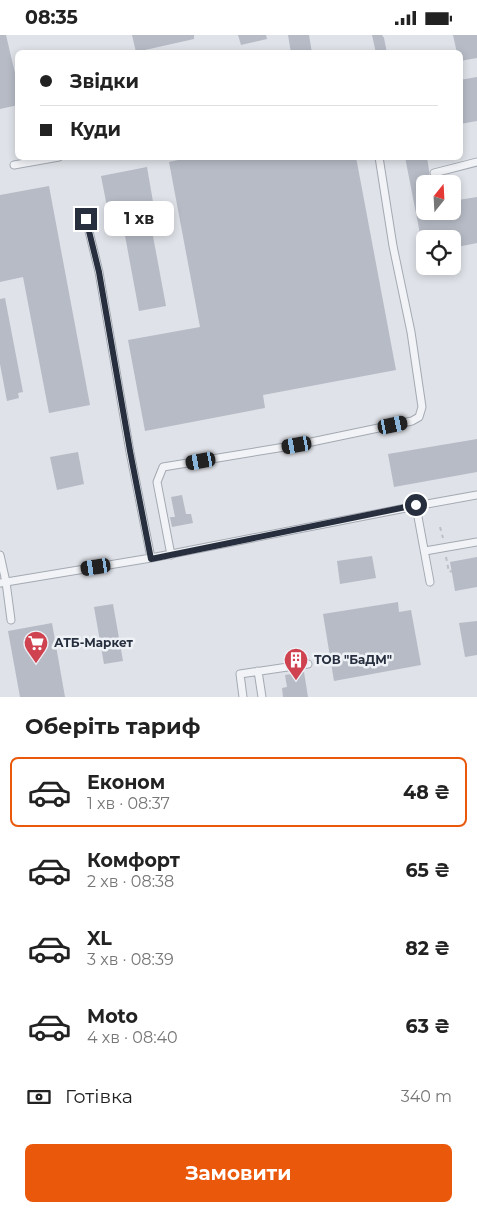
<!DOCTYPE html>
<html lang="uk">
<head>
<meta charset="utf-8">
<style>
	body { margin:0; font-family:Montserrat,sans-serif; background:#f2f2f2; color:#222; height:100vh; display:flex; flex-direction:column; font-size:19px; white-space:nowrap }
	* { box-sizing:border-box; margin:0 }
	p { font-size:16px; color:#767676 }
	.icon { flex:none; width:28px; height:28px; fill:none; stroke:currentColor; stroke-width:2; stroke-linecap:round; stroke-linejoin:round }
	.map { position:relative; height:662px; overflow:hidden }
	.side { display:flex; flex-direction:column; background:#fff; flex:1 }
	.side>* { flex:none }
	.guide { position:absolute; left:15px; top:15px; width:448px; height:110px; border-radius:8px; box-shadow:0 2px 8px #0003; display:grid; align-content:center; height:110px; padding:0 25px; background:#fff }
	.needle { width:32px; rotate:18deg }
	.tools { position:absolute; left:416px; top:140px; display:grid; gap:10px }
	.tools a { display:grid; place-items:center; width:45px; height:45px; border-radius:8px; background:#fff; box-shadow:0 2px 8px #0003; font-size:25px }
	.end { position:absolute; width:22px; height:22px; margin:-11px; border:6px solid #272f3f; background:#fff; box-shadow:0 0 0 2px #fff }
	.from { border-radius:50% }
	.bubble { position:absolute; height:35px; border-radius:8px; background:#fff; box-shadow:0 2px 8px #0003; font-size:16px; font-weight:700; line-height:35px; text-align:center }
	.car { position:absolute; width:15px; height:30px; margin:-15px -8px; border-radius:6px; box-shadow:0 0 4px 1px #0007; background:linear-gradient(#222 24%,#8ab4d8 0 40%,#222 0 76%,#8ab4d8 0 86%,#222 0) }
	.guide b { display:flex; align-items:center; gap:18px; height:48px; font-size:19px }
	.guide b+b { border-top:1px solid #e0e0e0 }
	.guide i { width:12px; height:12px; background:#222 }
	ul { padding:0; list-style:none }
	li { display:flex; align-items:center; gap:15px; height:70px; margin:0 10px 8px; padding:0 15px; border:2px solid transparent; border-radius:8px }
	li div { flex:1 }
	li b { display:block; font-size:19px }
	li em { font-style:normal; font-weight:700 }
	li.on { border-color:#ea580c }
	li>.icon { width:45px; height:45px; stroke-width:1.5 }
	h2 { padding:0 25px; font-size:22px; line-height:60px }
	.pay { display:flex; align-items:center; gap:12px; height:55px; padding:0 25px; font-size:19px }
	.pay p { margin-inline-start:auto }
	.primary-button { display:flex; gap:10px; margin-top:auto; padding:10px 25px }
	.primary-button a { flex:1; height:58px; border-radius:8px; background:#ea580c; color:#fff; font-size:20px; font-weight:700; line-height:58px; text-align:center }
	.status { display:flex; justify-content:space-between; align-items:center; height:35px; padding:0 25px; background:#fff; direction:ltr }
	.status svg { height:14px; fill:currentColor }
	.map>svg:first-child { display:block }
</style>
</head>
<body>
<div class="status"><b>08:35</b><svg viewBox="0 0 49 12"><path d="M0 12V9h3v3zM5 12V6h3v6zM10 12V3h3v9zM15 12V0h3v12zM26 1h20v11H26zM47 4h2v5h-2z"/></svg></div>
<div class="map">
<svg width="477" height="662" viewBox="0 0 477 662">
	<rect width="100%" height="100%" fill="#dfe2e8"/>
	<!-- building -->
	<path fill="#b6bbc5" d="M0 0H6L18 51V70L0 74Z
		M132 0H194V4L136 17Z
		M238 0H266L267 4 241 10Z
		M288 0H309L312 18H291Z
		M372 0H382L384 3 387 18H376Z
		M453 0H477V23L460 26V18H457Z
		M477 42V86L460 89V45Z
		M191 122H356L396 335 263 360 265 373 145 396 128 305 200 292 169 127Z
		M405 122H427L429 135V139L432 149H425V176H452V166L477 162V208L452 213V204H421Z
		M147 132 156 184 150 185 166 271 139 276 123 190 111 192 101 141Z
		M49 151 90 370 49 378 23 242 0 247V160Z
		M5 263 23 357 18 358 19 363 7 366 0 329V264Z
		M477 404V437L394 452 388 419Z
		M78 417 84 449 57 455 50 422Z
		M182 460 186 479H191L193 488 172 492 170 482H175L171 462Z
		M372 521 376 543 340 549 337 526Z
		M477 522V552L455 556 450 527Z
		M398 567 399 577 411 575 421 630 334 646 323 579Z
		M113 569 123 626 104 629 94 572Z
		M477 586V620L465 622 459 588Z
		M52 588 65 662H20L8 596Z
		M304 637 308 662H283L282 653 287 652 285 640Z"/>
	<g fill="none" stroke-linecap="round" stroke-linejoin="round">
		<defs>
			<path id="service" d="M14 130 59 122
				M434 138 477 127
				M86 184 99 237 130 417 151 523
				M416 471 430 547
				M425 516 477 507
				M0 520 6 547 11 585
				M171 520 157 447 163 432 297 410 412 386 419 382 422 372 411 297 393 211 379 122
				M0 548 151 523 416 471 477 460
				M258 636 262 662
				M243 662 240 639 308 629"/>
		</defs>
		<!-- service casing -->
		<use href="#service" stroke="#a4a9b2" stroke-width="9"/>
		<!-- path -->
		<path stroke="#bcc0c6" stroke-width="2" stroke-dasharray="4 4" stroke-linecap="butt" d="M440 492 443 503
			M446 522 449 537 452 536"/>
		<!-- service -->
		<use href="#service" stroke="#f1f3f6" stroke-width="7"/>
	</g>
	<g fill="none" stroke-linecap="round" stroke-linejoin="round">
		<!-- route -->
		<path stroke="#272f3f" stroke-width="6" d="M86 184 99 237 130 416 151 524 416 470"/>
	</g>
	<!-- icons -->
	<defs>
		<symbol id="supermarket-pin" viewBox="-11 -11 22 30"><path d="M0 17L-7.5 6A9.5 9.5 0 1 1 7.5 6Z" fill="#cf424f" stroke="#eef1f6"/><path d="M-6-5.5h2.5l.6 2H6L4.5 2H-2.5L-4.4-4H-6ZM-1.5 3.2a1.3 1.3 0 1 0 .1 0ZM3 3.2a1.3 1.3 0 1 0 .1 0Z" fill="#fff"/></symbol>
		<symbol id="building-pin" viewBox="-11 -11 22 30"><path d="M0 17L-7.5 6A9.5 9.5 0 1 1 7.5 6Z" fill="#cf424f" stroke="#eef1f6"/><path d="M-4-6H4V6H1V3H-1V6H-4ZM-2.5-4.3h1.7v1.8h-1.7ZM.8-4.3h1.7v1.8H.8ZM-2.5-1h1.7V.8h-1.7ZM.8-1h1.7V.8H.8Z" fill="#fff"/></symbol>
	</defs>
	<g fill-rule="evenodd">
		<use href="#supermarket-pin" x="22" y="594" width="28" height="38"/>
		<use href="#building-pin" x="282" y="611" width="28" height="38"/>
	</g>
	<g text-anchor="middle" stroke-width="5" stroke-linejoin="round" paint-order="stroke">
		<!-- poi labels -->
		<g font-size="12" font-weight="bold" fill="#272f3f" stroke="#eef1f6" text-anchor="start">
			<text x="54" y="612">АТБ-Маркет</text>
			<text x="314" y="629">ТОВ "БаДМ"</text>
		</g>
	</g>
</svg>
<div class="tools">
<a><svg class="needle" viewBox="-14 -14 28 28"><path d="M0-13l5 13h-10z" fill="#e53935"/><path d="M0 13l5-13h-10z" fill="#767676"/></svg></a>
<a><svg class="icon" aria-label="locate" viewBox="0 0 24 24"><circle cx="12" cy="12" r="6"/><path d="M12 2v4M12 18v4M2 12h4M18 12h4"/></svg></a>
</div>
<i class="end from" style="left:416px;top:470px"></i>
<i class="end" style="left:86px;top:184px"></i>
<div class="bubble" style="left:104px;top:166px;width:70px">1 хв</div>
<i class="car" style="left:393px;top:390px;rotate:78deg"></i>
<i class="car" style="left:297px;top:410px;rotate:260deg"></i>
<i class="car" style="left:201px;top:426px;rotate:260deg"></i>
<i class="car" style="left:96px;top:532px;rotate:261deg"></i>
<div class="guide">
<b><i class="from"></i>Звідки</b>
<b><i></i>Куди</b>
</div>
</div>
<section class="side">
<h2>Оберіть тариф</h2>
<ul>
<li class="on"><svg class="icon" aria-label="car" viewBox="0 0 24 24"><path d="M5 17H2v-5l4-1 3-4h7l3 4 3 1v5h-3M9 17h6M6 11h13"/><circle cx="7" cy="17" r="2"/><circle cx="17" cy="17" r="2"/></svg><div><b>Економ</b><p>1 хв · 08:37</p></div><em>48 ₴</em></li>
<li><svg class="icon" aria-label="car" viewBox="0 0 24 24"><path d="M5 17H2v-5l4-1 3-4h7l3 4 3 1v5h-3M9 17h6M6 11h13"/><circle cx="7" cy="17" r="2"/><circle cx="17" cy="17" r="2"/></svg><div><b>Комфорт</b><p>2 хв · 08:38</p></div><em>65 ₴</em></li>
<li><svg class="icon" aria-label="car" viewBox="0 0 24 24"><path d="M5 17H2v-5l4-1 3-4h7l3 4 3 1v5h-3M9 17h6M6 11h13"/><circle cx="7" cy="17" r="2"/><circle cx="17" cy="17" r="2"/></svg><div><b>XL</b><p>3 хв · 08:39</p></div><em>82 ₴</em></li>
<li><svg class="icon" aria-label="car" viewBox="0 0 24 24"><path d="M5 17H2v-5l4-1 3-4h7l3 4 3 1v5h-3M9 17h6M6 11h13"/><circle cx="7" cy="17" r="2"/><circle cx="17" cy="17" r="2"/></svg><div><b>Moto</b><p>4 хв · 08:40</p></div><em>63 ₴</em></li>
</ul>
<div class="pay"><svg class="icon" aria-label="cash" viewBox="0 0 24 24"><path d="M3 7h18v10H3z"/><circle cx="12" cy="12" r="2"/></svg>Готівка<p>340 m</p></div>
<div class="primary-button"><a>Замовити</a></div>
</section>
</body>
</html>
